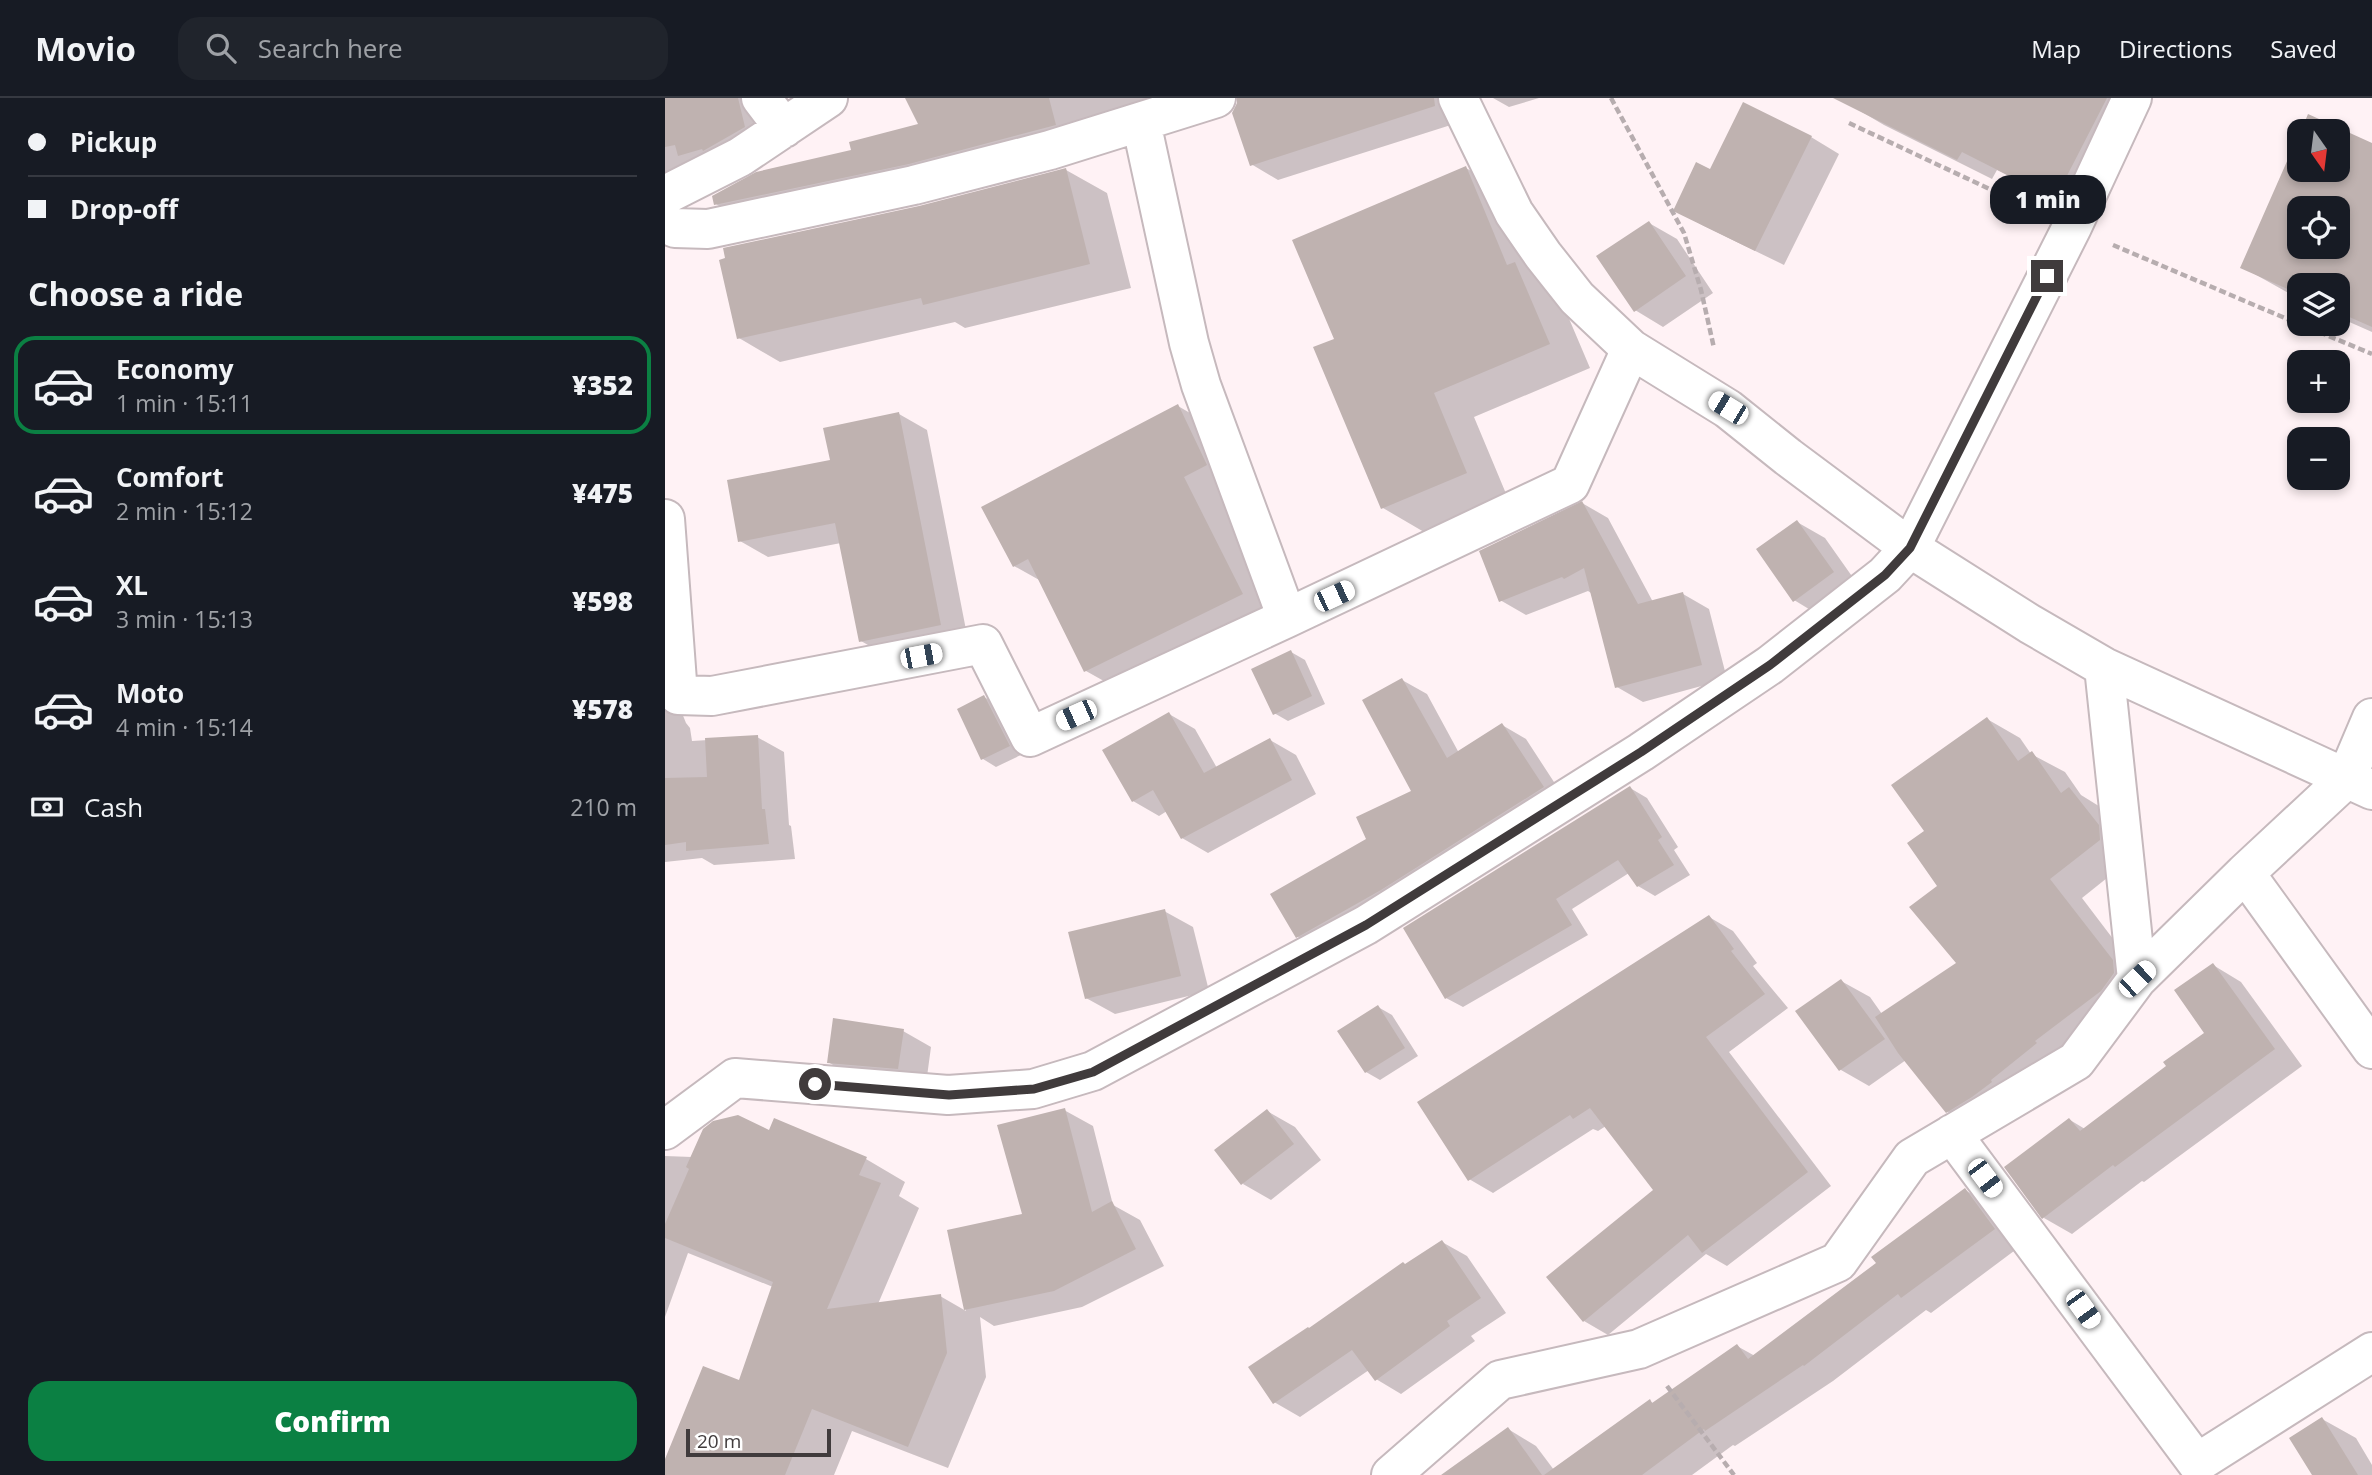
<!DOCTYPE html>
<html lang="en">
<head>
<meta charset="utf-8">
<style>
	body { margin:0; font-family:"Open Sans",sans-serif; background:#20242c; color:#f1f3f6; height:100vh; display:flex; flex-direction:column; font-size:26px; white-space:nowrap }
	* { box-sizing:border-box; margin:0 }
	p { font-size:23px; color:#9ea1a6 }
	.icon { flex:none; width:38px; height:38px; fill:none; stroke:currentColor; stroke-width:2; stroke-linecap:round; stroke-linejoin:round }
	.map { position:relative; flex:1; overflow:hidden }
	.drawer { display:flex; flex-direction:column; background:#171b24; width:665px }
	.drawer>* { flex:none }
	.hud { display:grid; align-content:center; height:154px; padding:0 28px; background:#171b24 }
	.needle { width:46px; rotate:166deg }
	.fabs { position:absolute; left:1622px; top:21px; display:grid; gap:14px }
	.fabs a { display:grid; place-items:center; width:63px; height:63px; border-radius:14px; background:#171b24; box-shadow:0 4px 10px #0003; font-size:35px }
	.scale { position:absolute; left:21px; bottom:18px; width:145px; box-sizing:border-box; padding-left:7px; border:4px solid #403b3c; border-top:0; font-size:19px; line-height:24px; white-space:nowrap; color:#403b3c; -webkit-text-stroke:5px #fff; paint-order:stroke }
	.end { position:absolute; width:32px; height:32px; margin:-16px; border:9px solid #403b3c; background:#fff; box-shadow:0 0 0 4px #fff }
	.from { border-radius:50% }
	.bubble { position:absolute; height:49px; border-radius:21px; background:#171b24; box-shadow:0 4px 10px #0003; font-size:23px; font-weight:800; line-height:49px; text-align:center }
	.car { position:absolute; width:21px; height:42px; margin:-21px -10px; border-radius:9px; box-shadow:0 0 5px 2px #0007; background:linear-gradient(#fff 24%,#345 0 40%,#fff 0 76%,#345 0 86%,#fff 0) }
	.hud b { display:flex; align-items:center; gap:24px; height:66px; font-size:26px }
	.hud b+b { border-top:2px solid #363941 }
	.hud i { width:18px; height:18px; background:#f1f3f6 }
	ul { padding:0; list-style:none }
	li { display:flex; align-items:center; gap:21px; height:98px; margin:0 14px 10px; padding:0 14px; border:4px solid transparent; border-radius:21px }
	li div { flex:1 }
	li b { display:block; font-size:26px }
	li em { font-style:normal; font-weight:800 }
	li.active { border-color:#0b8043 }
	li>.icon { width:63px; height:63px; stroke-width:1.5 }
	h2 { padding:0 28px; font-size:32px; line-height:84px }
	.pay { display:flex; align-items:center; gap:18px; height:77px; padding:0 28px; font-size:26px }
	.pay p { margin-inline-start:auto }
	.primary-button { display:flex; gap:14px; margin-top:auto; padding:14px 28px }
	.primary-button a { flex:1; height:80px; border-radius:21px; background:#0b8043; color:#fff; font-size:28px; font-weight:800; line-height:80px; text-align:center }
	header { display:flex; align-items:center; gap:42px; box-sizing:border-box; height:98px; padding:0 35px; background:#171b24; border-bottom:2px solid #363941 }
	header strong { font-size:33px }
	nav { display:flex; gap:38px; margin-inline-start:auto; font-size:24px }
	.search { width:490px; height:63px; background:#20242c; display:flex; align-items:center; gap:18px; box-sizing:border-box; padding:0 24px; border-radius:21px; color:#9ea1a6; font-size:26px }
	main { display:flex; flex:1; min-height:0 }
	.map>svg:first-child { display:block }
</style>
</head>
<body>
<header>
<strong>Movio</strong>
<div class="search"><svg class="icon" aria-label="search" viewBox="0 0 24 24"><circle cx="10" cy="10" r="6"/><path d="M15 15l6 6"/></svg>Search here</div>
<nav><a>Map</a><a>Directions</a><a>Saved</a></nav>
</header>
<main>
<section class="drawer">
<div class="hud">
<b><i class="from"></i>Pickup</b>
<b><i></i>Drop-off</b>
</div>
<h2>Choose a ride</h2>
<ul>
<li class="active"><svg class="icon" aria-label="car" viewBox="0 0 24 24"><path d="M5 17H2v-5l4-1 3-4h7l3 4 3 1v5h-3M9 17h6M6 11h13"/><circle cx="7" cy="17" r="2"/><circle cx="17" cy="17" r="2"/></svg><div><b>Economy</b><p>1 min · 15:11</p></div><em>¥352</em></li>
<li><svg class="icon" aria-label="car" viewBox="0 0 24 24"><path d="M5 17H2v-5l4-1 3-4h7l3 4 3 1v5h-3M9 17h6M6 11h13"/><circle cx="7" cy="17" r="2"/><circle cx="17" cy="17" r="2"/></svg><div><b>Comfort</b><p>2 min · 15:12</p></div><em>¥475</em></li>
<li><svg class="icon" aria-label="car" viewBox="0 0 24 24"><path d="M5 17H2v-5l4-1 3-4h7l3 4 3 1v5h-3M9 17h6M6 11h13"/><circle cx="7" cy="17" r="2"/><circle cx="17" cy="17" r="2"/></svg><div><b>XL</b><p>3 min · 15:13</p></div><em>¥598</em></li>
<li><svg class="icon" aria-label="car" viewBox="0 0 24 24"><path d="M5 17H2v-5l4-1 3-4h7l3 4 3 1v5h-3M9 17h6M6 11h13"/><circle cx="7" cy="17" r="2"/><circle cx="17" cy="17" r="2"/></svg><div><b>Moto</b><p>4 min · 15:14</p></div><em>¥578</em></li>
</ul>
<div class="pay"><svg class="icon" aria-label="cash" viewBox="0 0 24 24"><path d="M3 7h18v10H3z"/><circle cx="12" cy="12" r="2"/></svg>Cash<p>210 m</p></div>
<div class="primary-button"><a>Confirm</a></div>
</section>
<div class="map">
<svg width="1707" height="1377" viewBox="0 0 1707 1377">
	<rect width="100%" height="100%" fill="#fff2f5"/>
	<!-- shadow -->
	<path fill="#0003" fill-rule="evenodd" d="M0 0H119L107 22 0 78Z
		M242 0H552L78 122 51 106 255 27Z
		M574 0H781L789 26 613 82 586 66Z
		M828 0H874L844 9Z
		M1188 0H1486L1425 119 1332 72 1327 81 1219 27 1185 7Z
		M1644 19 1707 47V234L1673 219V187H1634V201L1577 169 1634 40V72H1673V33H1638ZM1634 110H1673V149H1634Z
		M1146 39 1174 56 1119 167 1039 128 1010 112 1046 73Z
		M801 70 842 94 891 190 925 270 809 319 842 398 759 434 718 410 672 241Z
		M401 72 442 95 466 190 300 230 290 224 115 264 74 240Z
		M984 125 1012 141 1048 195 998 229 970 212Z
		M513 308 554 332 618 520 462 596 421 573 376 483 349 468Z
		M234 316 262 332 303 542 224 559 196 543 176 445 103 459 75 443 167 364Z
		M917 405 943 420 988 504 1018 496 1044 511 1062 581 978 604 952 589 926 495 923 493 861 517 835 502Z
		M1132 424 1160 440 1196 491 1157 519 1129 502Z
		M0 435 17 615 21 625 25 630 27 643 92 639 119 654 124 727 126 728 130 761 49 767 37 760 0 764Z
		M626 554 640 562 660 606 623 623 609 615Z
		M737 582 762 596 794 655 837 627 861 641 902 704 656 852 632 838 703 742 749 694Z
		M319 599 333 607 358 656 331 669 318 661Z
		M504 616 530 631 552 670 605 642 631 657 651 696 543 755 517 740 502 713 494 718 468 703Z
		M1322 621 1355 640 1366 656 1400 674 1416 697 1437 710 1467 760 1417 800 1480 883 1314 1032 1282 1013 1241 962 1204 988 1176 972 1133 913 1176 883 1205 899 1217 916 1293 865 1261 734Z
		M965 690 982 700 1013 749 1009 752 1025 777 990 798 973 788 964 775 907 811 923 837 798 909 781 900Z
		M499 813 528 829 544 893 450 916 421 900Z
		M1044 819 1068 833 1092 865 1088 868 1123 910 1064 954 1166 1088 1062 1168 1041 1156 943 1237 919 1223 991 1092 941 1028 933 1033 928 1031 828 1095 804 1081Z
		M1548 867 1576 884 1637 968 1479 1084 1477 1083 1407 1136 1379 1120 1405 1022 1420 1031 1503 968 1542 935Z
		M713 909 727 917 753 958 715 982 701 974 675 933Z
		M238 933 266 949 261 986 192 981 163 964Z
		M399 1012 428 1028 448 1107 475 1122 499 1168 417 1209 329 1228 315 1219 321 1279 283 1370 187 1333 169 1377H0V1366L75 1284 108 1189 23 1155 0 1219V1058L27 1059 105 1034 201 1061 240 1084 234 1098 254 1110 213 1206 275 1198 301 1213 284 1133 359 1118Z
		M602 1013 630 1029 656 1062 606 1102 578 1086Z
		M1300 1092 1328 1109 1357 1147 1266 1215 1261 1212 1168 1283 1070 1348 1068 1347 1027 1377H797L843 1331 871 1348 889 1372 985 1303 989 1306 1072 1248 1090 1258 1213 1165Z
		M777 1144 802 1158 841 1215 806 1238 810 1243 736 1296 711 1281 704 1272 635 1319 609 1304 741 1167Z
		M1657 1321 1691 1340 1707 1367V1377H1649Z"/>
	<!-- building -->
	<path fill="#bfb2b0" fill-rule="evenodd" d="M0 0H73L80 29 38 53 37 51 13 58 10 47 0 49Z
		M240 0H384L391 27 244 66 49 107 47 98 91 74 186 52 184 44 253 26Z
		M572 0H769L770 8 585 68 567 15 572 5Z
		M1168 0H1442L1390 101 1297 54 1292 62Z
		M1078 4 1147 38 1090 153 1008 113 1031 64 1045 71Z
		M1643 16 1707 45V229L1673 214V187H1634V196L1575 170 1634 36V72H1673V33H1636ZM1634 110H1673V149H1634Z
		M801 68 842 167 850 164 885 246 769 295 802 375 716 411 648 249 669 241 627 142Z
		M401 70 425 166 258 207 256 200 72 241 54 162 60 160 58 150 254 108Z
		M984 123 1021 178 969 214 931 158Z
		M513 306 542 367 519 379 578 496 419 574 363 461 348 469 316 409Z
		M234 314 276 527 194 544 170 425 73 444 62 382 165 362 158 330Z
		M917 403 973 506 1018 494 1037 567 950 590 919 470 899 481 897 479 834 504 814 453Z
		M1132 422 1169 474 1128 504 1091 451Z
		M626 552 647 598 608 617 586 571Z
		M737 580 782 660 837 625 879 689 716 792 631 840 605 796 701 741 691 719 746 693 697 602Z
		M319 597 345 648 316 662 292 611Z
		M504 614 539 675 605 640 627 682 516 741 488 692 467 704 437 652Z
		M1322 619 1353 663 1367 653 1396 695 1404 689 1434 727 1435 742 1385 781 1448 862 1449 875 1436 893 1370 943 1372 945 1326 982 1327 984 1307 999 1281 1015 1233 955 1210 919 1291 865 1244 809 1272 788 1242 745 1259 733 1226 687Z
		M93 637 97 711H100L104 746 21 753V744L0 747V680L42 679 40 640Z
		M965 688 997 739 993 742 1009 767 972 789 953 762 891 801 907 827 780 901 738 830Z
		M500 811 516 878 420 901 403 834Z
		M1044 817 1069 851 1066 853 1100 896 1041 939 1143 1074 1037 1155 1023 1137 918 1224 881 1179 988 1092 925 1010 908 1021 905 1017 803 1083 752 1004Z
		M1548 865 1610 951 1450 1069 1448 1067 1377 1121 1339 1069 1404 1020 1415 1033 1501 968 1498 964 1539 935 1509 892Z
		M1176 881 1220 941 1174 973 1130 913Z
		M713 907 740 950 700 975 672 933Z
		M168 920 239 931 233 971 162 965Z
		M400 1010 427 1114 447 1103 471 1151 389 1193 299 1212 282 1132 357 1116 332 1027Z
		M602 1011 629 1046 576 1087 549 1052Z
		M73 1017 104 1032 109 1020 202 1059 194 1077 216 1085 162 1211 276 1196 282 1255 243 1349 147 1311 120 1377H0V1361L38 1268 74 1282 108 1184 0 1140V1126L24 1071 21 1069 38 1031 48 1023Z
		M1300 1090 1330 1131 1236 1200 1233 1196 1139 1268 1138 1267 1040 1333 1039 1331 977 1377H879L985 1301 987 1305 1072 1246 1083 1261 1211 1165 1206 1159Z
		M777 1142 816 1200 782 1223 785 1228 710 1283 687 1252 608 1306 583 1269 643 1229 644 1230 738 1164 740 1166Z
		M1657 1319 1693 1377H1647L1624 1340Z
		M843 1329 877 1377H776Z"/>
	<g fill="none" stroke-linecap="round" stroke-linejoin="round">
		<defs>
			<path id="minor" d="M96 0 119 30
				M793 0 849 115 878 157 912 200 966 251 1063 311 1123 359 1245 450 1365 526 1439 569 1707 692
				M476 24 524 245 536 287 622 520
				M0 97 75 59 163 0
				M0 125 10 130 43 131 249 87 385 52 551 0
				M0 421 13 597 47 598 318 546 365 639 622 520 905 386 966 251
				M1439 569 1472 881
				M1580 775 1707 951
				M0 1032 70 980 283 997 368 991 428 973 701 827 976 654 1105 567 1220 477 1245 450 1407 129 1467 0
				M1287 1036 1532 1365 1707 1254
				M726 1377 835 1282 974 1251 1173 1164 1247 1060 1411 963 1472 881 1580 775 1681 681 1707 620"/>
		</defs>
		<!-- minor casing -->
		<use href="#minor" stroke="#c6b9bd" stroke-width="42"/>
		<!-- path -->
		<path stroke="#b7adaf" stroke-width="4.5" stroke-dasharray="7 3.5" stroke-linecap="butt" d="M946 0 1019 135 1036 192 1049 250
			M1184 25 1367 111
			M1448 147 1634 226
			M1635 226 1707 256
			M1002 1288 1069 1377"/>
		<!-- minor -->
		<use href="#minor" stroke="#fff" stroke-width="38"/>
	</g>
	<g fill="none" stroke-linecap="round" stroke-linejoin="round">
		<!-- route -->
		<path stroke="#403b3c" stroke-width="9" d="M150 986 284 997 369 991 428 974 701 827 976 654 1105 567 1220 477 1245 450 1382 178"/>
	</g>
</svg>
<div class="fabs">
<a><svg class="needle" viewBox="-14 -14 28 28"><path d="M0-13l5 13h-10z" fill="#e53935"/><path d="M0 13l5-13h-10z" fill="#9ea1a6"/></svg></a>
<a><svg class="icon" aria-label="locate" viewBox="0 0 24 24"><circle cx="12" cy="12" r="6"/><path d="M12 2v4M12 18v4M2 12h4M18 12h4"/></svg></a>
<a><svg class="icon" aria-label="layers" viewBox="0 0 24 24"><path d="M12 4l9 5-9 5-9-5zM3 14l9 5 9-5"/></svg></a>
<a>+</a>
<a>−</a>
</div>
<div class="scale">20 m</div>
<i class="end from" style="left:150px;top:986px"></i>
<i class="end" style="left:1382px;top:178px"></i>
<div class="bubble" style="left:1325px;top:77px;width:116px">1 min</div>
<i class="car" style="left:1063px;top:310px;rotate:301deg"></i>
<i class="car" style="left:669px;top:498px;rotate:65deg"></i>
<i class="car" style="left:256px;top:558px;rotate:79deg"></i>
<i class="car" style="left:411px;top:617px;rotate:246deg"></i>
<i class="car" style="left:1472px;top:881px;rotate:46deg"></i>
<i class="car" style="left:1320px;top:1080px;rotate:143deg"></i>
<i class="car" style="left:1418px;top:1211px;rotate:144deg"></i>
</div>
</main>
</body>
</html>
